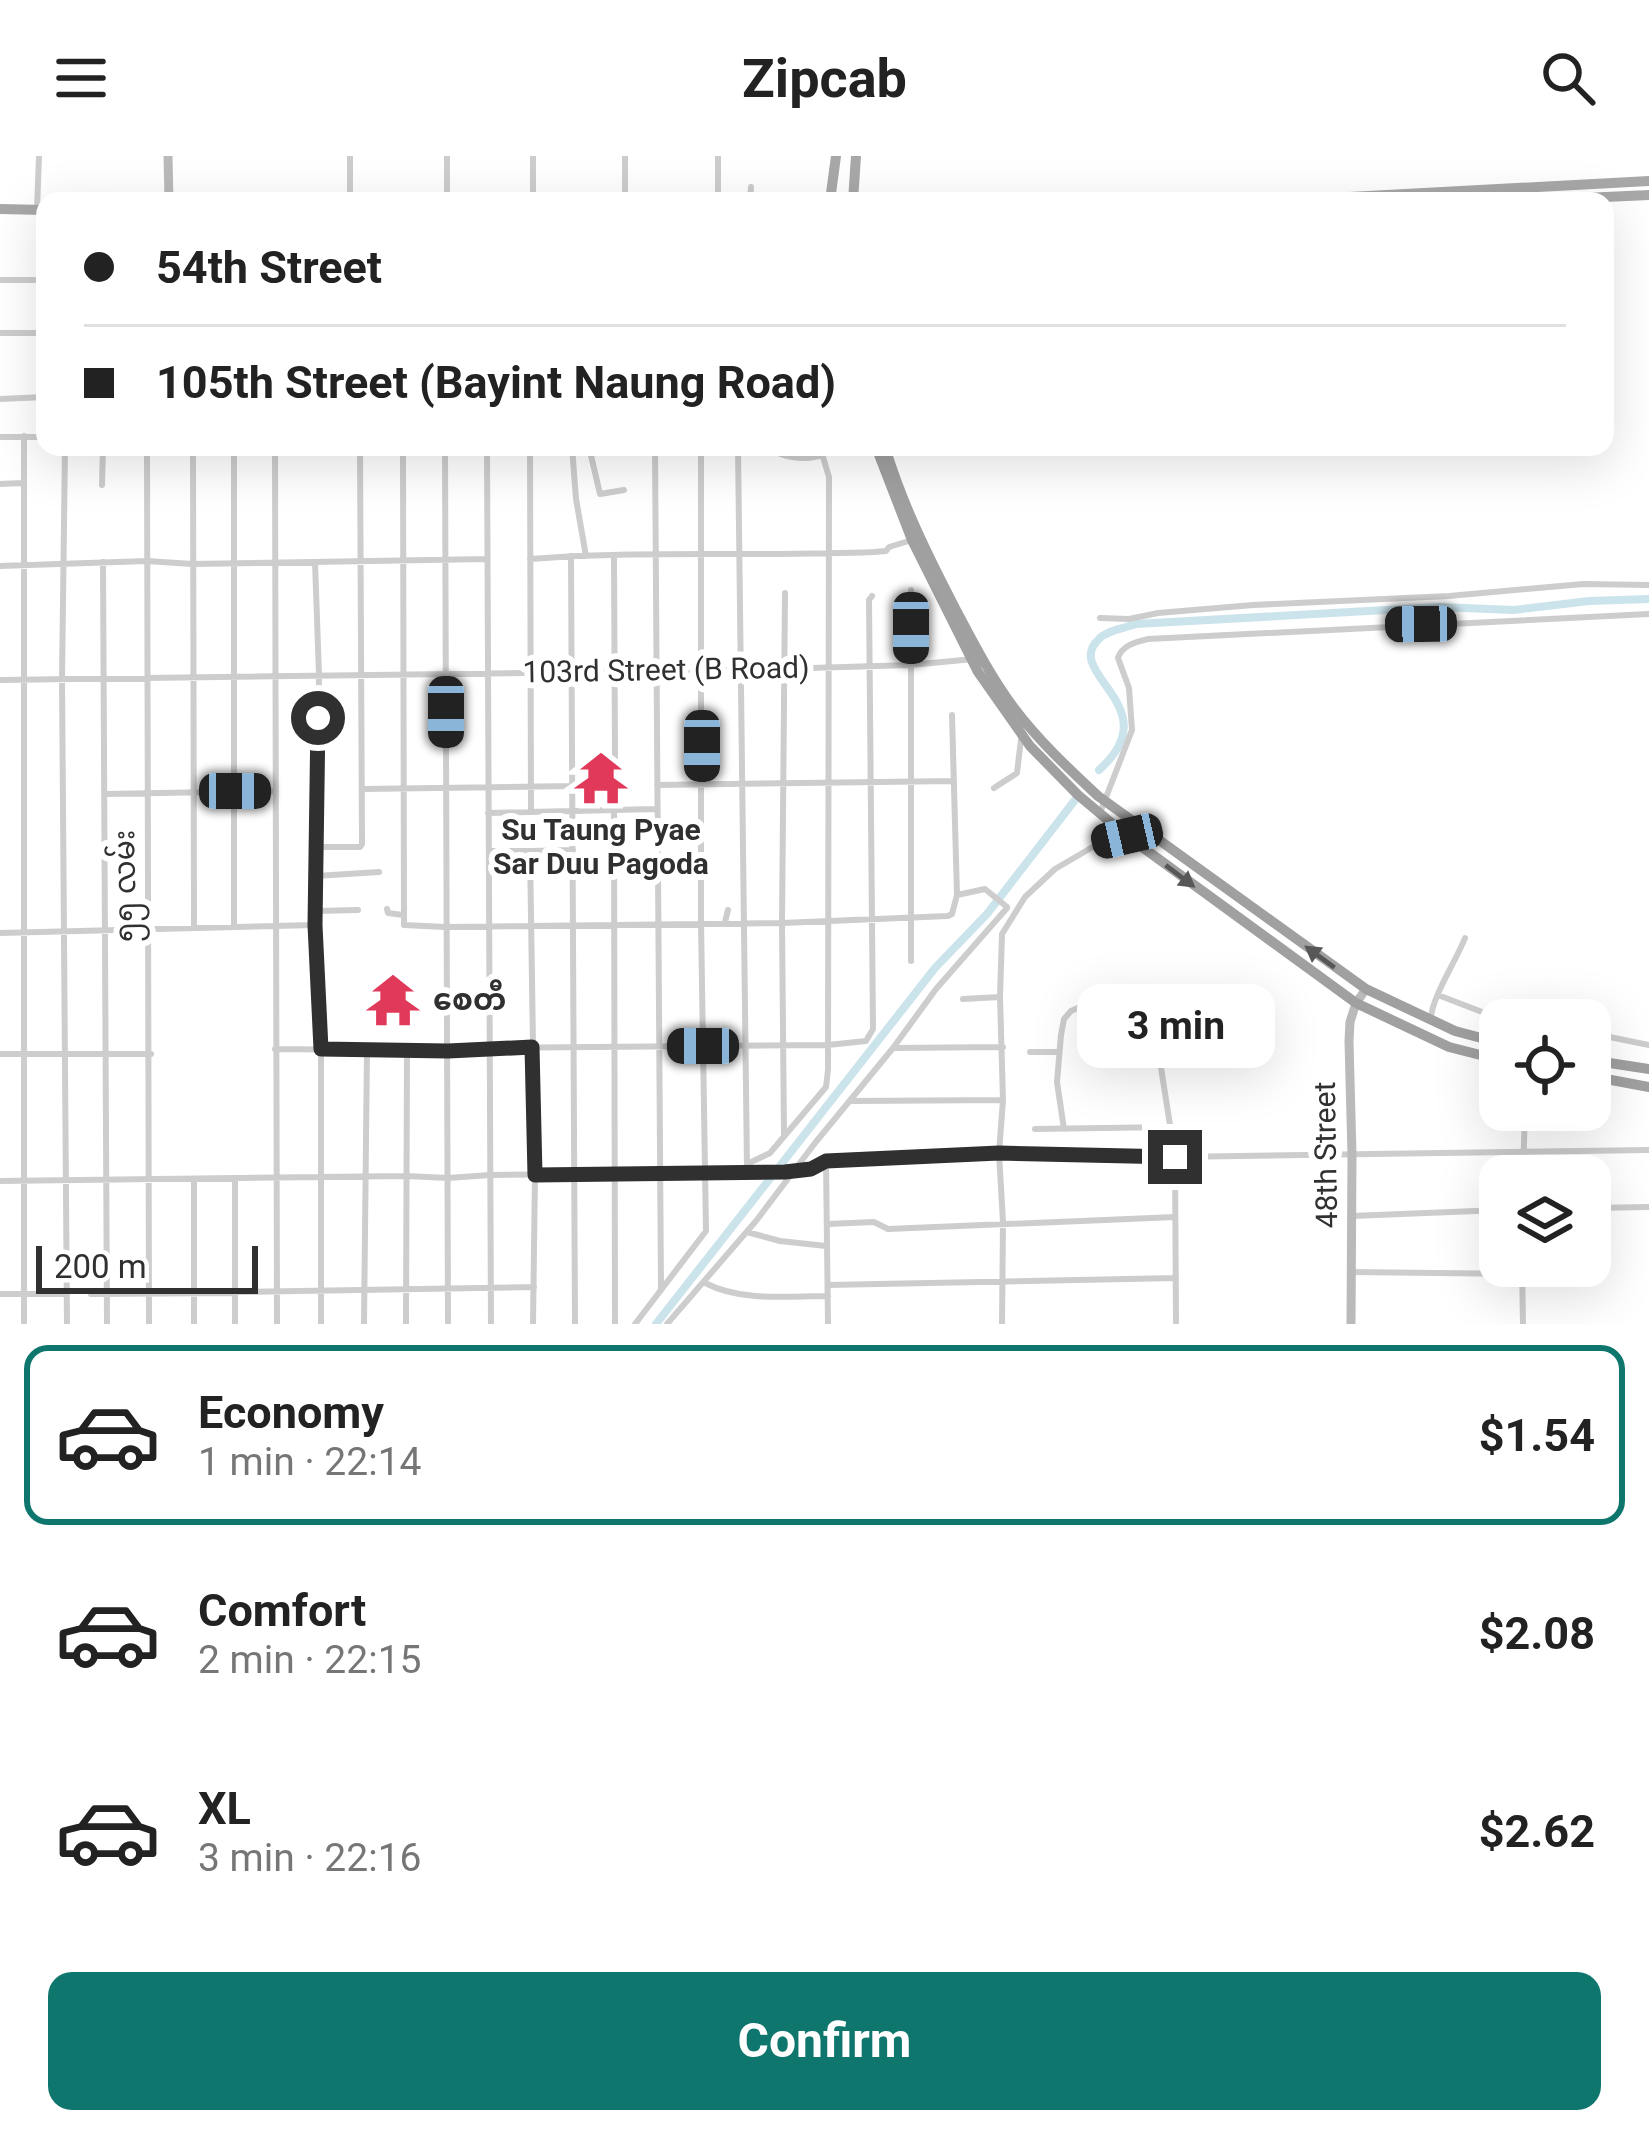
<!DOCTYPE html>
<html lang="en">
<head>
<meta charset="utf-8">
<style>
	body { margin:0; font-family:Roboto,"Noto Sans Myanmar",sans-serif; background:#f6f6f6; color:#222; height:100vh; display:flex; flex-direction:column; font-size:45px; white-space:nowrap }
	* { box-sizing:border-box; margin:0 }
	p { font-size:39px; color:#767676 }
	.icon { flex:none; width:66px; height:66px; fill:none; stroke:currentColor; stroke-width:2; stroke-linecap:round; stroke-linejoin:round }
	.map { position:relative; height:1168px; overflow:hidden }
	.side { display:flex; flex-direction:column; background:#fff; flex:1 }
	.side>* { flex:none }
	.top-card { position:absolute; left:36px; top:36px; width:1578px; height:264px; border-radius:24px; box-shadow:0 12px 48px #0002; display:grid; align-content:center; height:264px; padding:0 48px; background:#fff }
	.tools { position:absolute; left:1479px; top:843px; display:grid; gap:24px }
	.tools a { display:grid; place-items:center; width:132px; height:132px; border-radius:24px; background:#fff; box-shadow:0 12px 48px #0002; font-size:60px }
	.scale { position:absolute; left:36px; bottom:30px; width:222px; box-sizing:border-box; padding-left:12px; border:6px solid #303030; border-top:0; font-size:33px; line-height:42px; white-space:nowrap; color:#303030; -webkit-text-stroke:9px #fff; paint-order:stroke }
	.end { position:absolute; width:54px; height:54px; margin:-27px; border:15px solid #303030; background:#fff; box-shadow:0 0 0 6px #fff }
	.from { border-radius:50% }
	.bubble { position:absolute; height:84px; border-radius:24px; background:#fff; box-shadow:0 12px 48px #0002; font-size:39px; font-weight:700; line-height:84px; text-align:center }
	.car { position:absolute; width:36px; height:72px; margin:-36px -18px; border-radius:15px; box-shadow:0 0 9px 3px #0007; background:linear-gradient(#222 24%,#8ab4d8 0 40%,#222 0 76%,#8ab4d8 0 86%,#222 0) }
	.top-card b { display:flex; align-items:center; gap:42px; height:114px; font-size:45px }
	.top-card b+b { border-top:3px solid #e0e0e0 }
	.top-card i { width:30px; height:30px; background:#222 }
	ul { padding:21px 0 0; list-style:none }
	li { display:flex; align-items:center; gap:36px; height:180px; margin:0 24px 18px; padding:0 24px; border:6px solid transparent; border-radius:24px }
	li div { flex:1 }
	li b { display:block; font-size:45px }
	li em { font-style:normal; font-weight:700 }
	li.selected { border-color:#0f766e }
	li>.icon { width:108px; height:108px; stroke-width:1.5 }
	.action { display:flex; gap:24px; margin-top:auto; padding:24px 48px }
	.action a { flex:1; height:138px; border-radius:24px; background:#0f766e; color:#fff; font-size:48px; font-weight:700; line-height:138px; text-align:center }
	header { display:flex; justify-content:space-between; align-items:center; height:156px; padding:0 48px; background:#fff; font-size:54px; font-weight:700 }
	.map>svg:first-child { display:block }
</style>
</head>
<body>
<header><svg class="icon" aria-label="menu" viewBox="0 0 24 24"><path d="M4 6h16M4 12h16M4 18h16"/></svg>Zipcab<svg class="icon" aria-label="search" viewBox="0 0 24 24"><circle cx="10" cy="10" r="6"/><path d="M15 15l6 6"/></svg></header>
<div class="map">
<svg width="1649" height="1168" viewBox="0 0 1649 1168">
	<rect width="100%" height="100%" fill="#fff"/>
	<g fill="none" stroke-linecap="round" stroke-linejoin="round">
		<!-- canal -->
		<path stroke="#cbe3eb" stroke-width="8" d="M1099 614C1171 550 1059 517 1100 482 1108 474 1125 472 1136 468L1439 451 1514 454 1589 445 1649 443
			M656 1168 935 812 987 758 1075 644"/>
		<!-- minor -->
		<path stroke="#cdcdcd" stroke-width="6" d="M533 0V45
			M718 0V45
			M350 45V0
			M447 45V0
			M625 45V0
			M750 45 751 31
			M37 54 39 0
			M0 124H45
			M0 177H45
			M0 243 45 241
			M24 280V1168
			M0 281H45
			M65 291 62 523 67 1168
			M147 291 149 1168
			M193 291 194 772
			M234 291V771
			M275 291 277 1168
			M403 291 404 769 445 771 782 767 948 760 952 758 957 739 952 559
			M445 291 448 1168
			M487 291 491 1168
			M530 291 531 656
			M572 291 576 343 586 400
			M589 291 600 338 624 334
			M655 291 661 1133
			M738 291 747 1012
			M766 291C786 302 801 305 823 299
			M0 328 22 327
			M102 329 103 291
			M614 399 615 602
			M571 400 575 1168
			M530 403C645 394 760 401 874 396L886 395 889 391 912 384
			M103 406 107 1168
			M315 406 319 519 315 769 321 893V1168
			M0 410 147 405 192 408 487 403
			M911 434V805
			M1100 462 1129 463 1158 457 1253 449 1449 440 1583 428 1649 429
			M0 524 742 514 910 509 974 503
			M657 629 954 625
			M994 632 1017 617 1021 583
			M362 633 573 630
			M105 638 276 635
			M614 655 615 1168
			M488 657 657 653
			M1100 657 1132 574 1129 532 1118 502C1122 489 1136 486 1148 483L1649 458
			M316 691H360L362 688 360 291
			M489 695H530
			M316 720 379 716
			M957 739 985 733 1007 751
			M387 753 388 757 403 759
			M316 755 358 754
			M725 766 728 754
			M0 777 314 769
			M1438 839 1482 856 1525 864
			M963 843 1000 841
			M1431 862C1432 841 1456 805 1465 782
			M1590 877 1649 889
			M893 892 1003 891
			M275 893 448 895 490 892 828 889 866 885 873 873 869 444 872 440
			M1030 896H1059
			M0 898H151
			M851 945 1003 944
			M1035 973 1170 971
			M1064 973 1057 926 1061 879 1064 863 1071 855 1080 851 1143 849 1149 854 1154 867 1175 1001 1176 1168
			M784 979 782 767 785 437
			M826 1005 828 1168
			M747 1008 770 997 826 931 828 914 829 321 820 291
			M1523 1020 1525 954
			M235 1023V1168
			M0 1025 406 1020 448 1022 490 1019 785 1016 811 1013 826 1005 999 997 1175 1001 1649 994
			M1590 1052 1649 1051
			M1352 1060 1500 1054
			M828 1068 874 1066 888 1073 1175 1061
			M747 1076 780 1085 826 1090
			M1522 1110 1523 1168
			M1351 1116 1521 1118
			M705 1127C742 1146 787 1140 828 1140
			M828 1129 1176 1122
			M235 1136 534 1131
			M0 1138H67
			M91 1138 236 1137
			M194 1168V1023
			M364 1168 367 893
			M406 1168 407 892
			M533 1168 535 1019 530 695 573 694
			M635 1168 706 1075 701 766V291
			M667 1168 756 1065 815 987 893 892 936 833 1007 752
			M1002 1168 1003 1066 999 997 1003 944 1000 841 1002 778 1025 741 1055 713 1103 685 1123 681"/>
		<!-- secondary -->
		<path stroke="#bababa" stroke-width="9" d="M168 0 169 45
			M1351 1168 1352 999 1349 885 1350 866 1356 847 1366 833"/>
		<!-- primary -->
		<path stroke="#a8a8a8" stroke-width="10" d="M830 45 836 0
			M853 45 856 0
			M1275 45 1649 25
			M1517 45 1649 39
			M0 53 45 54"/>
		<!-- trunk -->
		<path stroke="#a0a0a0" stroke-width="10" d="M876 291 912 384 978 516 1030 590 1078 639 1127 680 1356 847 1449 891 1500 904
			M885 291C902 348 929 402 956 454 974 488 991 521 1014 552 1038 584 1068 612 1098 640L1366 833 1455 875 1500 887
			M1590 904 1649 913
			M1590 920 1649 931"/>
	</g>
	<!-- one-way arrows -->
	<defs><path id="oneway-solid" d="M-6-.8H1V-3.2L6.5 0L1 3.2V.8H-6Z" transform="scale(3)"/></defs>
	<g fill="#575757">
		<use href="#oneway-solid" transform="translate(1180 720) rotate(37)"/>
		<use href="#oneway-solid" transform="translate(1320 801) rotate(-144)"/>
	</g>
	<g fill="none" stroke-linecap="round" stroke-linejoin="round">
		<!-- route -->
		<path stroke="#303030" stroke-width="15" d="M318 562 315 769 321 893 448 895 532 891 535 1019 785 1016 811 1013 826 1005 999 997 1175 1001"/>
	</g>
	<!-- icons -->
	<defs>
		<symbol id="temple-bare" viewBox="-9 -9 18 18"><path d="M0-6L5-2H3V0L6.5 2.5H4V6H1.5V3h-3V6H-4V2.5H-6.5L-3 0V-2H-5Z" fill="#e0395a" stroke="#fff" stroke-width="2.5" paint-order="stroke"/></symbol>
	</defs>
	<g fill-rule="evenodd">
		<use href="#temple-bare" x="563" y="584" width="76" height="76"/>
		<use href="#temple-bare" x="355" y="806" width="76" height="76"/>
	</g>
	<g text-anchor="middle" stroke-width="12" stroke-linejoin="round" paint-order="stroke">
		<!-- street labels -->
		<g font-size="30" fill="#303030" stroke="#fff">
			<text transform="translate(666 514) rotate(-1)" y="10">103rd Street (B Road)</text>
			<text transform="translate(125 730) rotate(-91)" y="10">၅၅ လမ်း</text>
			<text transform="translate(1326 999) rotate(-91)" y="10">48th Street</text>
		</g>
		<!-- poi labels -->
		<g font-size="30" font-weight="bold" fill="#303030" stroke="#fff">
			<text x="601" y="684">Su Taung Pyae<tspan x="601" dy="34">Sar Duu Pagoda</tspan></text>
			<text x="433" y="854" text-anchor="start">စေတီ</text>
		</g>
	</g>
</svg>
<div class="tools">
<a><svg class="icon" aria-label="locate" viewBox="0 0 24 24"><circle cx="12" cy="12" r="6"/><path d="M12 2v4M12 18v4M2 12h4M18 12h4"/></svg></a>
<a><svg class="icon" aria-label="layers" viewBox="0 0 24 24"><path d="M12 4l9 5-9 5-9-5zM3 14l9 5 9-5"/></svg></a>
</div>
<div class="scale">200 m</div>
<i class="end from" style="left:318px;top:562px"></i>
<i class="end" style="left:1175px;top:1001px"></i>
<div class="bubble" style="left:1077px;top:828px;width:198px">3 min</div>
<i class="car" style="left:1421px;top:468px;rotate:269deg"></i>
<i class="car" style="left:911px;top:472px;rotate:180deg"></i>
<i class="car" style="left:446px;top:556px;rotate:180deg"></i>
<i class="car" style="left:702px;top:590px;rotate:180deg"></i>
<i class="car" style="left:235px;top:635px;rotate:90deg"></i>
<i class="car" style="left:1127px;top:680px;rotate:257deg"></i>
<i class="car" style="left:703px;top:890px;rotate:270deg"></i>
<div class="top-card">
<b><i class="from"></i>54th Street</b>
<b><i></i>105th Street (Bayint Naung Road)</b>
</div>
</div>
<section class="side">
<ul>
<li class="selected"><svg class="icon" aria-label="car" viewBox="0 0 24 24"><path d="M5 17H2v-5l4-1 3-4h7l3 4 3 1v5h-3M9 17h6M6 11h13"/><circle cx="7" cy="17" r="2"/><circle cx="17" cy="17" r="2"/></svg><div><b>Economy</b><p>1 min · 22:14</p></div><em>$1.54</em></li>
<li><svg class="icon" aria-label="car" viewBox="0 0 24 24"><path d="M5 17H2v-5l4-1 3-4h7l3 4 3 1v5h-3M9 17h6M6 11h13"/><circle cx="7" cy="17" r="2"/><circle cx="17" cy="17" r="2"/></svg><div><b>Comfort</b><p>2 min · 22:15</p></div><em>$2.08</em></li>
<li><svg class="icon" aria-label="car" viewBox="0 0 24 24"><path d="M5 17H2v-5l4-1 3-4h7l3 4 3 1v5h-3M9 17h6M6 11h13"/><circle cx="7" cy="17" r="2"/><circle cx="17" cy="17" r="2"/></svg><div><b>XL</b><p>3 min · 22:16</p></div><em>$2.62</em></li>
</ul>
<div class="action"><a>Confirm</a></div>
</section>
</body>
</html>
